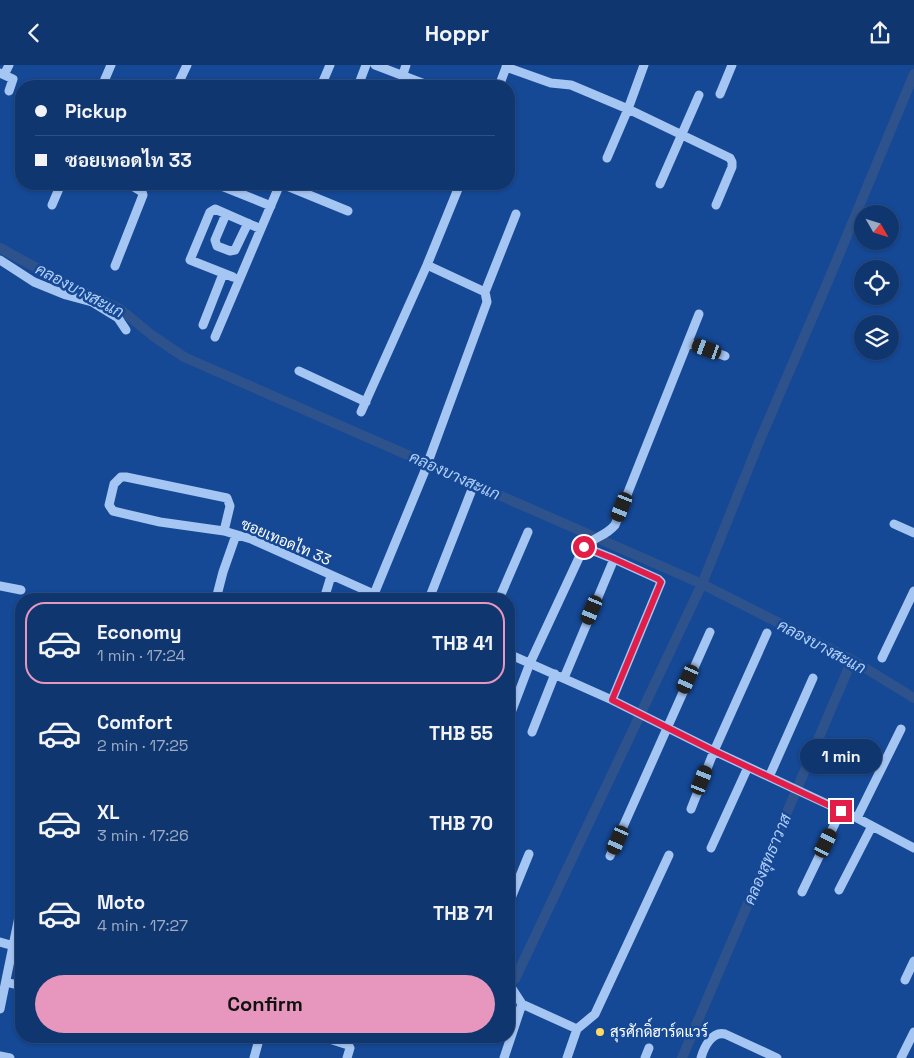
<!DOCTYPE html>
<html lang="en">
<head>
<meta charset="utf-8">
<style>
	body { margin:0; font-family:"Space Grotesk",Sarabun,sans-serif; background:#193e75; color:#f1f3f6; height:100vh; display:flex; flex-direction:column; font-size:19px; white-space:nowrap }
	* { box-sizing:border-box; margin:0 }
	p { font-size:16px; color:#9cabc3 }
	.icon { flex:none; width:28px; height:28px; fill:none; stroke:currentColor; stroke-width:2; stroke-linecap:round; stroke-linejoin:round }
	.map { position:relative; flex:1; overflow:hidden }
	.details { position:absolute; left:15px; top:528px; width:500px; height:450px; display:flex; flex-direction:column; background:#103670; border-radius:20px; box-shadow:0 1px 4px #0004,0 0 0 1px #305083 }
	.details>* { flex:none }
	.top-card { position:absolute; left:15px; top:15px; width:500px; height:110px; border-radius:20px; box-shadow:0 1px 4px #0004,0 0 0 1px #305083; display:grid; align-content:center; height:110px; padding:0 20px; background:#103670 }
	.needle { width:32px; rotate:129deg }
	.fabs { position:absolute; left:854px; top:140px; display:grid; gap:10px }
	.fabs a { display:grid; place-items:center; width:45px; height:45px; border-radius:50%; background:#103670; box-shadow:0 1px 4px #0004,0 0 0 1px #305083; font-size:25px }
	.end { position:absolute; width:22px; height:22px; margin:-11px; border:6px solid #e11d48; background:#fff; box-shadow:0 0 0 2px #fff }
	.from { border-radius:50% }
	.bubble { position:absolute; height:35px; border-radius:18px; background:#103670; box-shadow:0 1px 4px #0004,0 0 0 1px #305083; font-size:16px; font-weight:800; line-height:35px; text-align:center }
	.car { position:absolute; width:15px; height:30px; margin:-15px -8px; border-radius:6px; box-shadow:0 0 4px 1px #0007; background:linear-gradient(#222 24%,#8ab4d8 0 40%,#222 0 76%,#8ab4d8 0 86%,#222 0) }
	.top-card b { display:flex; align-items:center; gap:18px; height:48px; font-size:19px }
	.top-card b+b { border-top:1px solid #305083 }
	.top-card i { width:12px; height:12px; background:#f1f3f6 }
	ul { padding:9px 0 0; list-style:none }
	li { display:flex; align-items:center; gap:15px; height:82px; margin:0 10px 8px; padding:0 10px; border:2px solid transparent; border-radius:20px }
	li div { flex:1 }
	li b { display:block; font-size:19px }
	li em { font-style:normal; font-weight:800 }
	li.selected { border-color:#e797bd }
	li>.icon { width:45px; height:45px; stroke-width:1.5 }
	.cta { display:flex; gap:10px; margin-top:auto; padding:10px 20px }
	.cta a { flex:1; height:58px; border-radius:30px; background:#e797bd; color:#111; font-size:20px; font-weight:800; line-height:58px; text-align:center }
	header { display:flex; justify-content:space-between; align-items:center; height:65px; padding:0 20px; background:#103670; font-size:22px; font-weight:800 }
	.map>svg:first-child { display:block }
</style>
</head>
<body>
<header><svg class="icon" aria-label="back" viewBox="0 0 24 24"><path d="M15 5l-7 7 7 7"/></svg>Hoppr<svg class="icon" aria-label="share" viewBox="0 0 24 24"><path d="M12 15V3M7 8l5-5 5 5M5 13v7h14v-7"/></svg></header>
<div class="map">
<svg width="914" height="993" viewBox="0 0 914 993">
	<rect width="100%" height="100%" fill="#154895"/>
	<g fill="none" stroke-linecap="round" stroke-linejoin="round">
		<!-- canal -->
		<path stroke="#2e538c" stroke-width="10" d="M0 183 57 214 120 244 153 271 184 292 702 519 852 595 914 633
			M515 914 702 519 759 377 829 214 914 9
			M682 993 852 595"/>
		<!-- minor -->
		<path stroke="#a5c5f2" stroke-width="9" d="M375 0 430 21
			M506 2 551 18 571 20 628 44 730 93 732 97V102L716 140
			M0 8 13 14 9 26
			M4 10 9 0
			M102 21 111 0
			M177 21 187 0
			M321 21 330 0
			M358 21 366 0
			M399 21 406 0
			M499 21 507 0
			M720 29 732 0
			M607 93 628 44 644 0
			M282 119 348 146
			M660 119 699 30
			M219 120 271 141
			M52 140 61 119
			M226 149 215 175 217 181 230 186 235 185 248 158
			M0 195 34 217 66 230 92 237 118 253 126 265
			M115 201 143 130 142 127 132 121 130 119
			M233 212 190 195 210 147 215 144 261 164
			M485 227 516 149
			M203 260 223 209
			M215 272 280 119
			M689 278 725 291
			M299 306 366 337
			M361 347 427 200 460 119
			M894 459 914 468
			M224 466 230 441 227 433 126 412H121L114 419 109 440 113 446 160 457 224 466 251 474 385 534
			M584 482 614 494 658 514 661 517 612 635
			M0 521 21 525
			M216 534 223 507 236 470
			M324 534 331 511
			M372 534 424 408 487 237 485 227 427 200
			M429 534 471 427
			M499 534 528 467
			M509 589 612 635 714 686 857 753 914 783
			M882 593 914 526
			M564 613 614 494
			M509 653 530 598 584 482C593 472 605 472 615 460L699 249
			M532 667 555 609
			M769 712 813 613
			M691 744 714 686 767 568
			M857 753 901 664
			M711 783 748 702
			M610 791 710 567
			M839 825 872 761
			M802 827 841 746
			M509 838 529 789
			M0 877 21 883
			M905 915 914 896
			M6 917 21 921
			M509 919 522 939 577 964
			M0 944 21 842
			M320 971 348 980 350 983 347 993
			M0 991 10 993
			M254 993 260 971
			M504 993 522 939
			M567 993 577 964 595 949 669 790
			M645 993 649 983
			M701 993C704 982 712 966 725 969L777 993
			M901 993 914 967"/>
	</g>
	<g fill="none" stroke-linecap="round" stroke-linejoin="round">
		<!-- route -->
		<path stroke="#e11d48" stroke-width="6" d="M584 482 614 494 658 514 661 517 612 635 714 686 841 746"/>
	</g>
	<!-- markers -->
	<circle fill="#ffd865" stroke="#154895" stroke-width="2" cx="600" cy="967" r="5"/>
	<g text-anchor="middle" stroke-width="5" stroke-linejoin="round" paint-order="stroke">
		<!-- street labels -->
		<g font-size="15" fill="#fff" stroke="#154895">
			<text transform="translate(286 477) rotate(23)" y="5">ซอยเทอดไท 33</text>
		</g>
		<!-- poi labels -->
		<g font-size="15" fill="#fff" stroke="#154895" text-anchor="start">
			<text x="610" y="972">สุรศักดิ์ฮาร์ดแวร์</text>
		</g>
		<!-- water labels -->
		<g font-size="16" font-style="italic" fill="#b1cff8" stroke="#154895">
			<text transform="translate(80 225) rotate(28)" y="6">คลองบางสะแก</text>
			<text transform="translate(455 410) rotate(24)" y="6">คลองบางสะแก</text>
			<text transform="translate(822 581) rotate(28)" y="6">คลองบางสะแก</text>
			<text transform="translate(767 794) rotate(-67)" y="6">คลองสุทธาวาส</text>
		</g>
	</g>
</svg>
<div class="fabs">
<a><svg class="needle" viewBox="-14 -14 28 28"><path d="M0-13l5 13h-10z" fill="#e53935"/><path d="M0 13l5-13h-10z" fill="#9cabc3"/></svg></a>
<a><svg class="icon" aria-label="locate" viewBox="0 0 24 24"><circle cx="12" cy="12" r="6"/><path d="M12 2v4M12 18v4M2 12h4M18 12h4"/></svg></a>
<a><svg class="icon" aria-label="layers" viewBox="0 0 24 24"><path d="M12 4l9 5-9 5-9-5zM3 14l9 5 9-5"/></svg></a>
</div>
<i class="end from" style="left:584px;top:482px"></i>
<i class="end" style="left:841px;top:746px"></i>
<div class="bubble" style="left:800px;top:674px;width:82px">1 min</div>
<i class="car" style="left:707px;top:284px;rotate:290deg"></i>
<i class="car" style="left:622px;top:442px;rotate:202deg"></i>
<i class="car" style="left:592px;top:545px;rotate:203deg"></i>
<i class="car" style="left:688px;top:614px;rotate:204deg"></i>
<i class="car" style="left:702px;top:715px;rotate:22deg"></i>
<i class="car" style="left:618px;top:775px;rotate:204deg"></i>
<i class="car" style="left:826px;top:778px;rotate:26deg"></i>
<div class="top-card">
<b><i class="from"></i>Pickup</b>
<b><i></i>ซอยเทอดไท 33</b>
</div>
<section class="details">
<ul>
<li class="selected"><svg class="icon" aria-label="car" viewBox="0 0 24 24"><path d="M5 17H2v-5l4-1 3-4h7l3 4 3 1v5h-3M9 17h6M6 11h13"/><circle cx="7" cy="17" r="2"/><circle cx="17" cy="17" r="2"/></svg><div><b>Economy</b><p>1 min · 17:24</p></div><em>THB 41</em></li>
<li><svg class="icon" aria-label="car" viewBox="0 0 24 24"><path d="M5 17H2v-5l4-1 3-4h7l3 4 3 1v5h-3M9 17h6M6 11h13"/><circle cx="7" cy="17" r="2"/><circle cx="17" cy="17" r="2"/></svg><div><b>Comfort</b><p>2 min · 17:25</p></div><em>THB 55</em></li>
<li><svg class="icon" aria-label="car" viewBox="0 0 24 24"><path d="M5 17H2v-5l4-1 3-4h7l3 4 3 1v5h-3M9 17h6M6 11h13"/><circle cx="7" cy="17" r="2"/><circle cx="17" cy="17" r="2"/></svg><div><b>XL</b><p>3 min · 17:26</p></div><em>THB 70</em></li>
<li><svg class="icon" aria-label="car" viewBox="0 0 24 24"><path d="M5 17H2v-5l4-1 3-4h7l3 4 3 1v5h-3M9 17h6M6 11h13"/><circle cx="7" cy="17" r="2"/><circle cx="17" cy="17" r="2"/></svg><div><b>Moto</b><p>4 min · 17:27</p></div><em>THB 71</em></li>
</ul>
<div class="cta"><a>Confirm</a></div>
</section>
</div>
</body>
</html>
